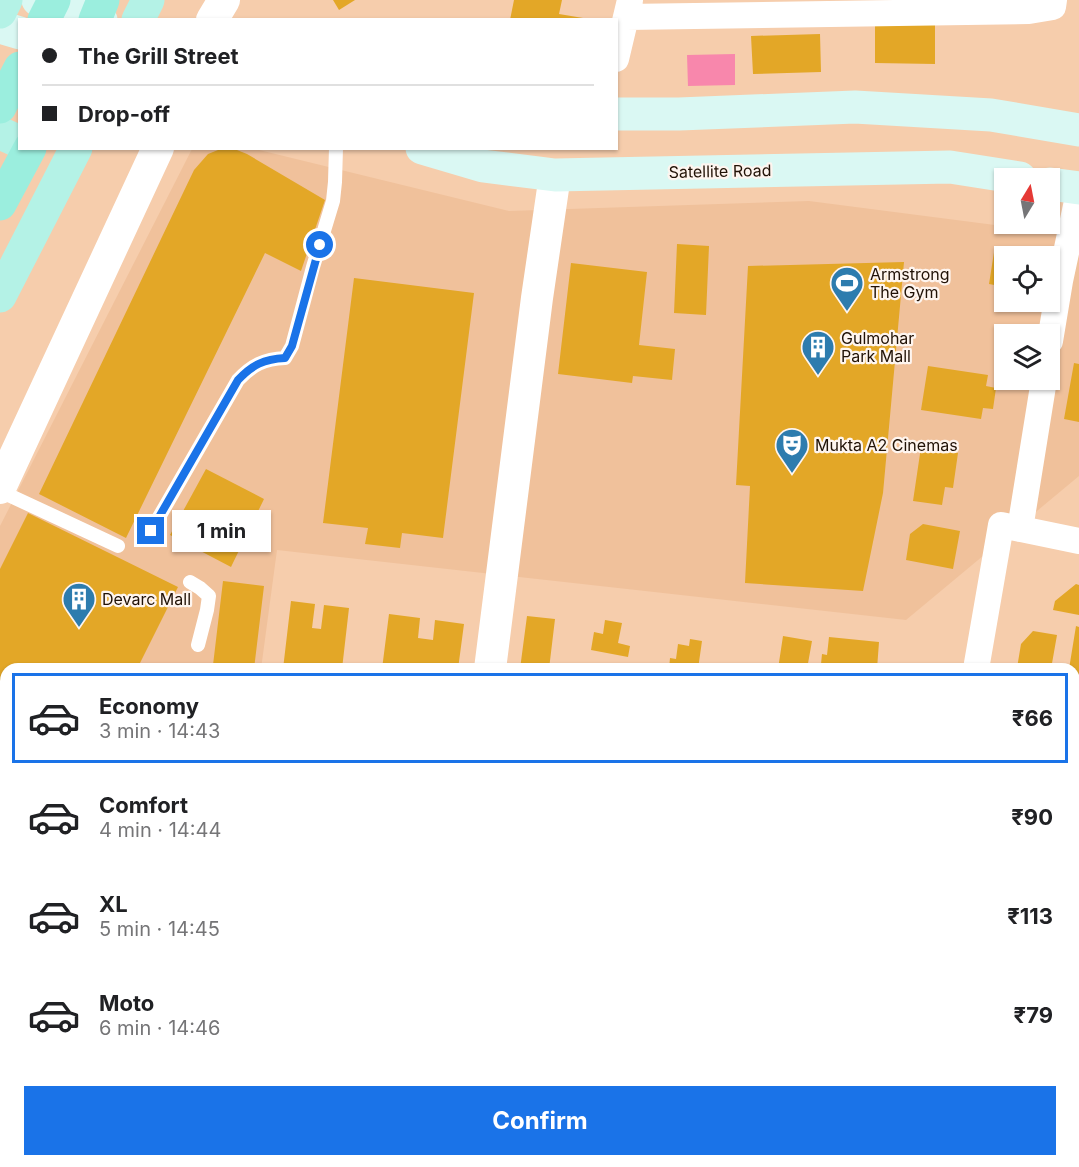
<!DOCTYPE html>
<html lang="en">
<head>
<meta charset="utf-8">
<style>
	body { margin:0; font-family:Inter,sans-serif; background:#f2f2f2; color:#202124; height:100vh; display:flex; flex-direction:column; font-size:22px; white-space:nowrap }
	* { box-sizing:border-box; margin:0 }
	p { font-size:20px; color:#757577 }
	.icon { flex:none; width:33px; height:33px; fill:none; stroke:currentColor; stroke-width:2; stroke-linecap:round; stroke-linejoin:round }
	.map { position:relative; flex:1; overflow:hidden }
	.sheet { position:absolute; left:0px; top:663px; width:1080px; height:504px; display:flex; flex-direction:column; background:#fff; border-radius:18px 18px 0 0; box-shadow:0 2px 4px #0004 }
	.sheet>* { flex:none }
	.hud { position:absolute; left:18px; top:18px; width:600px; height:132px; border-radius:0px; box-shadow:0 2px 4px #0004; display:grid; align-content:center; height:132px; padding:0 24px; background:#fff }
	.needle { width:39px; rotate:10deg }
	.tools { position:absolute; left:994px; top:168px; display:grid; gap:12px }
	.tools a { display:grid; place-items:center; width:66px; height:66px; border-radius:0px; background:#fff; box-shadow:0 2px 4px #0004; font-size:30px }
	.end { position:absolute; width:27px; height:27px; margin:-14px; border:8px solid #1a73e8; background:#fff; box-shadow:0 0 0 3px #fff }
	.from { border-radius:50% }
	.bubble { position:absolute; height:42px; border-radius:0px; background:#fff; box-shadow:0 2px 4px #0004; font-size:20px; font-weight:700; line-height:42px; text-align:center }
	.hud b { display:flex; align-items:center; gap:21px; height:57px; font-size:22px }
	.hud b+b { border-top:2px solid #e0e0e0 }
	.hud i { width:15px; height:15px; background:#202124 }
	ul { padding:10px 0 0; list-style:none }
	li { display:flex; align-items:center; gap:18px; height:90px; margin:0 12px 9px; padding:0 12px; border:3px solid transparent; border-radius:0px }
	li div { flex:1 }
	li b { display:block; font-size:22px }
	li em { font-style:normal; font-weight:700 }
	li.selected { border-color:#1a73e8 }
	li>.icon { width:54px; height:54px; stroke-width:1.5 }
	.primary-button { display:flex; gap:12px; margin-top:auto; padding:12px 24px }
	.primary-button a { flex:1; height:69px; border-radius:0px; background:#1a73e8; color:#fff; font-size:24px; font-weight:700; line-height:69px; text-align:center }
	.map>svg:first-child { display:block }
</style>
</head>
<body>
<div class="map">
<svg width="1079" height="1167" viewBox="0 0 1079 1167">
	<rect width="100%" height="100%" fill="#f6cdac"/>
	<!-- built -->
	<path fill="#f0c19b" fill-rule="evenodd" d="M192 149H255L509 211 809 201 1079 236V476L906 620 277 550 261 669H6V1022L0 1060V526ZM1005 256H1050V302H1005ZM1005 334H1050V380H1005Z"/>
	<!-- green -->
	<path fill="#f887ac" d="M735 54V85L688 86 687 55Z"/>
	<!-- building -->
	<path fill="#e3a727" d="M333 0H355L339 10Z
		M514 0H562L559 14 583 18V20H510Z
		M875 22H935V64L875 63Z
		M820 34 821 72 753 74 751 36Z
		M223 148H232L247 154 325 200 301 271 265 253 126 538 39 494 194 170 208 154Z
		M677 244 709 246 706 315 674 313Z
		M995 246 1022 251 1021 256H1005V287L989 284Z
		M904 262 883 493 863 591 745 583 750 486 736 485 748 266Z
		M571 263 647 272 639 345 675 349 672 380 633 376 632 383 558 374Z
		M354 278 474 293 443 538 402 533 400 548 365 544 368 528 323 523Z
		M1074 363 1079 364V422L1064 419Z
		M928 366 988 375 986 386 996 388 993 409 983 408 981 419 921 410Z
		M921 447 958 453 953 488 945 487 942 505 913 501Z
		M206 469 264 499 231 567 170 535Z
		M28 513 178 587 137 669H6V801L0 798V569Z
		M923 524 960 531 953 569 906 560 910 534Z
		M223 581 264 586 254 669 213 665Z
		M1076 584 1079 585V615L1053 610 1055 601Z
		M291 601 315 604 312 628 321 629 324 605 349 608 342 669H305V666L294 665 293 669H283Z
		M389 614 420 618 418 638 433 640 435 620 464 624 458 669H382Z
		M527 616 555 619 549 669H520Z
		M605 620 622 623 618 643 630 646 628 657 591 650 594 632 603 634Z
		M1076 626 1079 627V675H1074V669H1069Z
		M1033 631 1057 635 1051 669 1017 668 1021 644Z
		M783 636 812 641 807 669H778Z
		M829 637 879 642 877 669 821 664 822 654 827 655Z
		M690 639 702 641 698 669H669L670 658 676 659 678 644 689 646Z
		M1074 724 1079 725V767L1074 766Z
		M1074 780 1079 781 1078 800 1074 799Z
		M1074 1018 1079 1019 1078 1095 1074 1094Z
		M1078 1109 1079 1110V1136L1075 1135Z
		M1074 1146H1079V1167H1071L1072 1161H1074Z
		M16 1161H36L35 1165 15 1162Z
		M108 1161H116L122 1167H101Z
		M710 1161H770L763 1167H716Z"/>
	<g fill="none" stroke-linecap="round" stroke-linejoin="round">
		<!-- service -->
		<path stroke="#fff" stroke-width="14" d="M0 491 118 546
			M151 531 238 380C252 365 264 359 285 358L292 346 313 267 333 201 335 182 336 148
			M190 582 200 588 209 596 207 610 198 645"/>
		<!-- minor -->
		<path stroke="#fff" stroke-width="26" d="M626 17 1029 11 1053 7 1054 0
			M616 59 630 0
			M1050 341 1060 281 1079 192
			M1020 529 1044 380
			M976 669 1001 525 1079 541
			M0 841 6 842
			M215 1161 271 1167
			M855 1167 862 1161"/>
		<!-- tertiary -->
		<path stroke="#fff" stroke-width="32" d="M212 20 224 0
			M0 488 158 148
			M490 669 537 298 555 175
			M429 1167 430 1161"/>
		<!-- secondary -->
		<path stroke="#daf8f3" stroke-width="33" d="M38 0 101 20
			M0 27 20 33
			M616 114H679L855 107 991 115 1079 130
			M422 148 483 166 555 175 950 167 1020 178
			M1050 184 1079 188"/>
		<!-- primary -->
		<path stroke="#b4f2e6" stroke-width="33" d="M0 12 6 0
			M138 20 148 0
			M0 133 20 142
			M0 296 76 148"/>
		<!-- trunk -->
		<path stroke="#9beede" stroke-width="33" d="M44 20 54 0
			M95 20 103 0
			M0 107 20 68
			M0 204 30 148"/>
	</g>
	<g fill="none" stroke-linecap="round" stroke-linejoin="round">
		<!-- route -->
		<path stroke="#1a73e8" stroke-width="8" d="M151 531 238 380C252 365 264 359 285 358L292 346 320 245"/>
	</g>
	<!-- icons -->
	<defs>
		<symbol id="stadium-pin" viewBox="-11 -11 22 30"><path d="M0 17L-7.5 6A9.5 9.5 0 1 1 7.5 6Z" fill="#2d7cae" stroke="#fef5ef"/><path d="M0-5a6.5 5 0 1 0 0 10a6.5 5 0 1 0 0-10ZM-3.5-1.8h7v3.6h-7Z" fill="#fff"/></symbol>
		<symbol id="building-pin" viewBox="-11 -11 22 30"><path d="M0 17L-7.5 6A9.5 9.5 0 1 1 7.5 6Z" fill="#2d7cae" stroke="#fef5ef"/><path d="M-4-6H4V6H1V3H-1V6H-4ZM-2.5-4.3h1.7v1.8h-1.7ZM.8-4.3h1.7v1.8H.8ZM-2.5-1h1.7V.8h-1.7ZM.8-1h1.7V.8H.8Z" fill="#fff"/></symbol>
		<symbol id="theatre-pin" viewBox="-11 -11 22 30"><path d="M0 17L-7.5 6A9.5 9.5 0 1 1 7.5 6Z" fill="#2d7cae" stroke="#fef5ef"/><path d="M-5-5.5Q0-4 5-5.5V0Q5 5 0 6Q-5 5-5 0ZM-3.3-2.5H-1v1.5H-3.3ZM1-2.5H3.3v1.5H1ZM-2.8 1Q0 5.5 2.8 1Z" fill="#fff"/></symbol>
	</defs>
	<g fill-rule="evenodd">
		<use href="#stadium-pin" x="828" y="264" width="38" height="52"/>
		<use href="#building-pin" x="799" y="328" width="38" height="52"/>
		<use href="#theatre-pin" x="773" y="426" width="38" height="52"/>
		<use href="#building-pin" x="60" y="580" width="38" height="52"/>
	</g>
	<g text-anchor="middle" stroke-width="4.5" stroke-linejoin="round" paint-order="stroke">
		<!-- street labels -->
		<g font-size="16" fill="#211206" stroke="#fef5ef">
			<text transform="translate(720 171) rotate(-1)" y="6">Satellite Road</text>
		</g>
		<!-- poi labels -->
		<g font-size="16" fill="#211206" stroke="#fef5ef" text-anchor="start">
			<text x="870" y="280">Armstrong<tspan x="870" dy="18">The Gym</tspan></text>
			<text x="841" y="344">Gulmohar<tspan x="841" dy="18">Park Mall</tspan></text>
			<text x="815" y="451">Mukta A2 Cinemas</text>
			<text x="102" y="605">Devarc Mall</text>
		</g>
	</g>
</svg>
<div class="tools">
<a><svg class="needle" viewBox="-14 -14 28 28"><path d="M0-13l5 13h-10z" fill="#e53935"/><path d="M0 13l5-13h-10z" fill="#757577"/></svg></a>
<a><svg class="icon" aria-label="locate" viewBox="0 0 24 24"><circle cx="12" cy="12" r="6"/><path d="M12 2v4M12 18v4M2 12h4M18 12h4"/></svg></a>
<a><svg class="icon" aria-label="layers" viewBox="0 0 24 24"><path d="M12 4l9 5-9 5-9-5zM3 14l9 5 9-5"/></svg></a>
</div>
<i class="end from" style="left:320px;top:245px"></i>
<i class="end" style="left:151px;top:531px"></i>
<div class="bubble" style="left:172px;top:510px;width:99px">1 min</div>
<div class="hud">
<b><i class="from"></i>The Grill Street</b>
<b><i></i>Drop-off</b>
</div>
<section class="sheet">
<ul>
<li class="selected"><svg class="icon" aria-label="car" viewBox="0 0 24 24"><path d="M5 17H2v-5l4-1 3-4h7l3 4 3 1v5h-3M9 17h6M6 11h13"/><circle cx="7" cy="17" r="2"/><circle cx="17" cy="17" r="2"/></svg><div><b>Economy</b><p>3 min · 14:43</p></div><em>₹66</em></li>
<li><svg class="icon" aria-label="car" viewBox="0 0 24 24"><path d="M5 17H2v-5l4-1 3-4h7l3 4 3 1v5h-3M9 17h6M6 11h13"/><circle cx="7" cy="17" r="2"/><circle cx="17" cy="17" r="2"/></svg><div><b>Comfort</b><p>4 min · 14:44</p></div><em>₹90</em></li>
<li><svg class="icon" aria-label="car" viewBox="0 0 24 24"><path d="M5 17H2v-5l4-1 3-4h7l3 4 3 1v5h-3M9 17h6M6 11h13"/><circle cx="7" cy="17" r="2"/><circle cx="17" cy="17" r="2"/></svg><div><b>XL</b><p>5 min · 14:45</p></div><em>₹113</em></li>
<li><svg class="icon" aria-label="car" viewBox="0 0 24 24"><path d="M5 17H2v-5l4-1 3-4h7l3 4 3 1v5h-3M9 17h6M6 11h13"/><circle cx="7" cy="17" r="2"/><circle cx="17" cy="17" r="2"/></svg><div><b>Moto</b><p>6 min · 14:46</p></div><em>₹79</em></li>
</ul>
<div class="primary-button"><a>Confirm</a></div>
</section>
</div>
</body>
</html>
